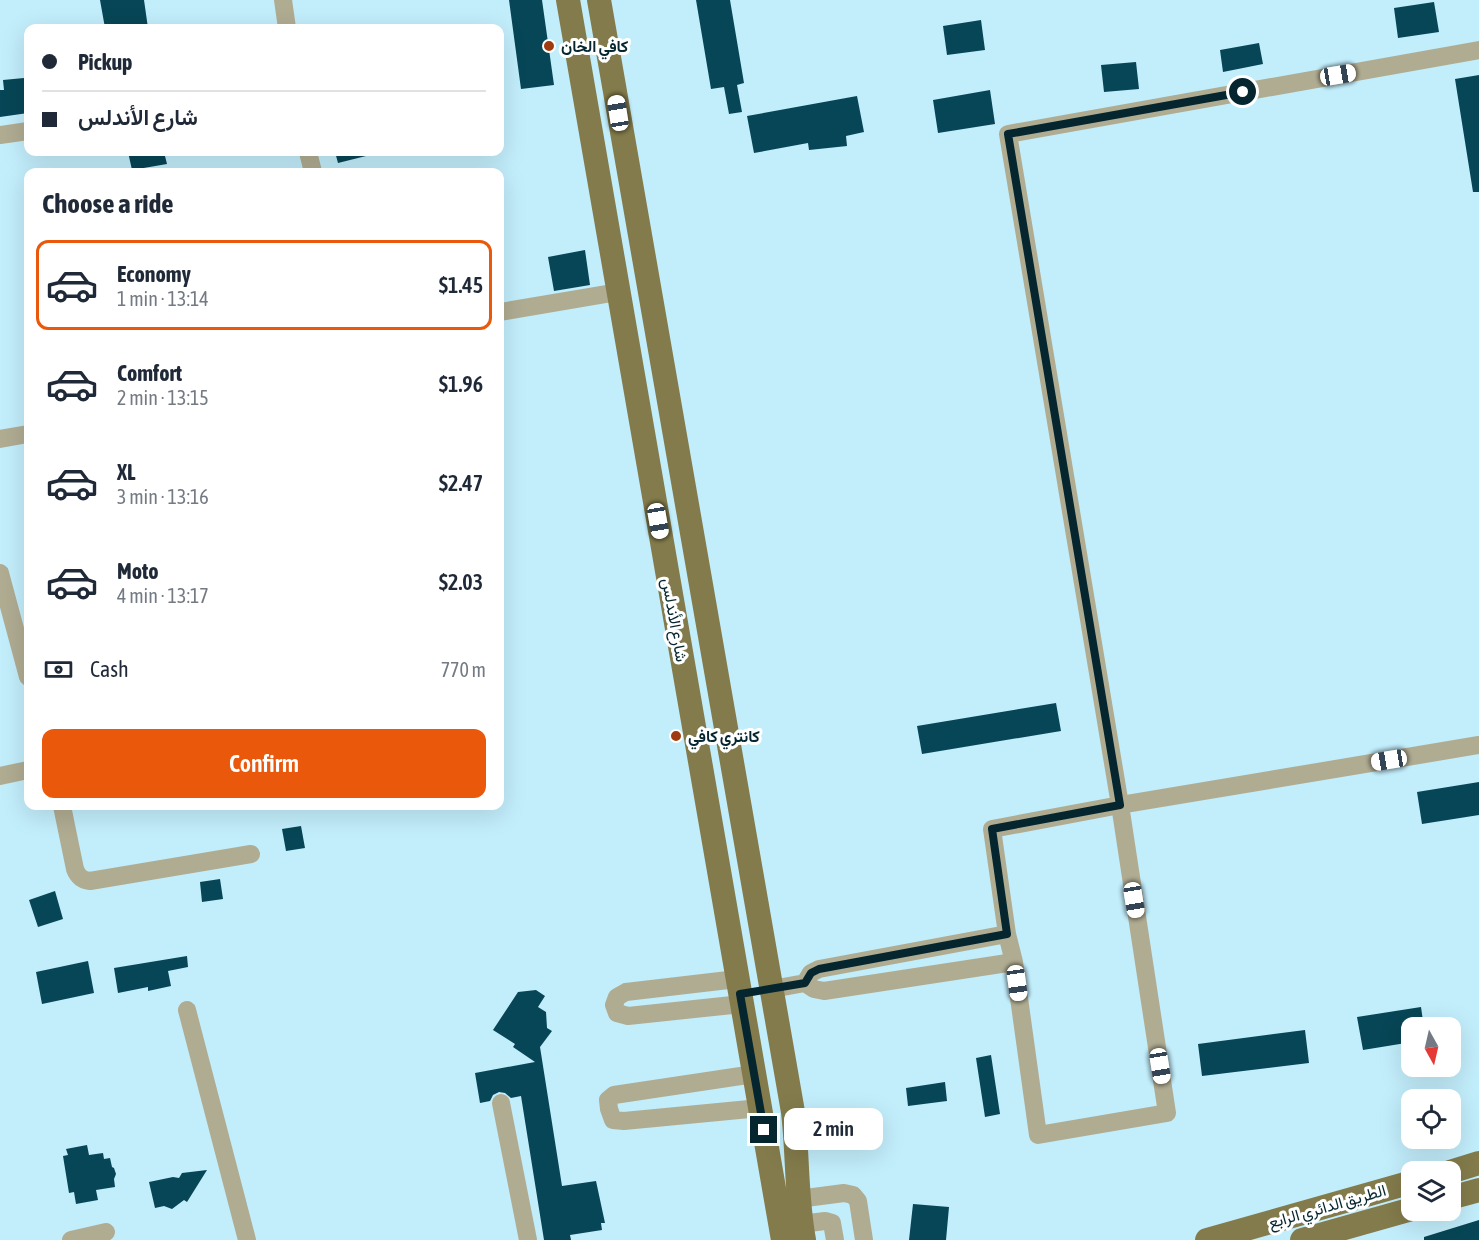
<!DOCTYPE html>
<html lang="en">
<head>
<meta charset="utf-8">
<style>
	body { margin:0; font-family:"Asap Condensed",Vazirmatn,sans-serif; background:#f6f6f7; color:#1f2937; height:100vh; display:flex; flex-direction:column; font-size:22px; white-space:nowrap }
	* { box-sizing:border-box; margin:0 }
	p { font-size:20px; color:#747a83 }
	.icon { flex:none; width:33px; height:33px; fill:none; stroke:currentColor; stroke-width:2; stroke-linecap:round; stroke-linejoin:round }
	.map { position:relative; flex:1; overflow:hidden }
	.drawer { position:absolute; left:24px; top:168px; width:480px; height:642px; display:flex; flex-direction:column; background:#fff; border-radius:12px; box-shadow:0 6px 24px #0002 }
	.drawer>* { flex:none }
	.hud { position:absolute; left:24px; top:24px; width:480px; height:132px; border-radius:12px; box-shadow:0 6px 24px #0002; display:grid; align-content:center; height:132px; padding:0 18px; background:#fff }
	.needle { width:39px; rotate:172deg }
	.buttons { position:absolute; left:1401px; top:1017px; display:grid; gap:12px }
	.buttons a { display:grid; place-items:center; width:60px; height:60px; border-radius:12px; background:#fff; box-shadow:0 6px 24px #0002; font-size:30px }
	.end { position:absolute; width:27px; height:27px; margin:-14px; border:8px solid #06262f; background:#fff; box-shadow:0 0 0 3px #fff }
	.from { border-radius:50% }
	.bubble { position:absolute; height:42px; border-radius:12px; background:#fff; box-shadow:0 6px 24px #0002; font-size:20px; font-weight:600; line-height:42px; text-align:center }
	.car { position:absolute; width:18px; height:36px; margin:-18px -9px; border-radius:8px; box-shadow:0 0 4px 2px #0007; background:linear-gradient(#fff 24%,#345 0 40%,#fff 0 76%,#345 0 86%,#fff 0) }
	.hud b { display:flex; align-items:center; gap:21px; height:57px; font-size:22px }
	.hud b+b { border-top:2px solid #e0e1e3 }
	.hud i { width:15px; height:15px; background:#1f2937 }
	ul { padding:0; list-style:none }
	li { display:flex; align-items:center; gap:18px; height:90px; margin:0 12px 9px; padding:0 6px; border:3px solid transparent; border-radius:12px }
	li div { flex:1 }
	li b { display:block; font-size:22px }
	li em { font-style:normal; font-weight:600 }
	li.active { border-color:#ea580c }
	li>.icon { width:54px; height:54px; stroke-width:1.5 }
	h2 { padding:0 18px; font-size:27px; line-height:72px }
	.pay { display:flex; align-items:center; gap:15px; height:66px; padding:0 18px; font-size:22px }
	.pay p { margin-inline-start:auto }
	.button { display:flex; gap:12px; margin-top:auto; padding:12px 18px }
	.button a { flex:1; height:69px; border-radius:12px; background:#ea580c; color:#fff; font-size:24px; font-weight:600; line-height:69px; text-align:center }
	.map>svg:first-child { display:block }
</style>
</head>
<body>
<div class="map">
<svg width="1479" height="1240" viewBox="0 0 1479 1240">
	<rect width="100%" height="100%" fill="#c2edfb"/>
	<!-- building -->
	<path fill="#074656" d="M100 0H144L148 28H105Z
		M509 0H542L554 85 521 89Z
		M696 0H730L744 83 737 85 742 112 729 114 724 87 711 89Z
		M1434 2 1439 32 1398 38 1394 8Z
		M981 20 985 50 947 55 943 26Z
		M1259 43 1263 64 1223 72 1220 50Z
		M1136 62 1139 89 1104 92 1101 65Z
		M1479 75V192H1473L1455 79Z
		M24 78 28 113 0 117V90H4L3 80Z
		M990 90 995 124 938 133 933 100Z
		M857 96 864 132 846 136 847 146 809 150 808 143 754 153 747 116Z
		M128 152H164L167 164 132 170Z
		M335 152H369L370 155 338 163Z
		M585 250 590 285 554 291 548 257Z
		M1056 703 1061 731 922 754 917 726Z
		M1479 782V815L1422 824 1417 792Z
		M301 826 305 848 286 851 282 829Z
		M220 879 223 899 202 902 200 882Z
		M55 891 63 919 38 927 29 900Z
		M187 956 188 967 168 971 171 986 148 991V987L118 993 114 968Z
		M88 961 94 993 42 1004 36 972Z
		M536 990 545 996 538 1007 546 1012 547 1028 552 1031 540 1047 562 1186 596 1181 605 1223H601L602 1230 570 1235 571 1240H544L521 1096 511 1098 505 1093 499 1092 493 1095 490 1101 480 1103 475 1073 535 1062 513 1047 515 1044 493 1030 518 992Z
		M1421 1007 1424 1028H1412V1042L1363 1050 1357 1017Z
		M1305 1030 1309 1063 1202 1076 1198 1044Z
		M991 1055 1000 1114 985 1117 976 1058Z
		M945 1082 947 1101 908 1106 906 1088Z
		M87 1145 89 1155 103 1153 104 1159 110 1158 112 1167 114 1168 116 1174 114 1179 115 1187 96 1190 98 1200 76 1204 74 1192 69 1193 63 1156 68 1155 66 1149Z
		M207 1170 187 1202 184 1200 172 1209 164 1206 155 1208 149 1182 173 1177 179 1178 182 1173Z
		M913 1204 949 1207 946 1240H909Z
		M1479 1220V1240H1424V1237Z"/>
	<g fill="none" stroke-linecap="round" stroke-linejoin="round">
		<!-- minor -->
		<path stroke="#b0ac92" stroke-width="18" d="M283 0 287 28
			M1479 50 1008 134 1120 805 1167 1113 1038 1135 1014 962 1007 934 992 829 1120 805 1479 745
			M0 135 28 131
			M308 152 313 172
			M500 312 618 292
			M0 439 28 434
			M0 573 28 677
			M0 776 28 770
			M62 806 75 869C78 877 82 880 90 881L251 854
			M737 979 626 992 617 997 614 1005 617 1013 628 1016 742 1004
			M805 983 811 973 819 969 1007 934
			M772 989 805 983 814 989 824 991 1014 962
			M187 1010 247 1240
			M754 1074 614 1095 608 1100 609 1109 613 1120 624 1121 760 1108
			M501 1103 528 1240
			M798 1199 844 1193 853 1195 858 1201 864 1240
			M801 1224 825 1221 832 1223 835 1240
			M71 1240 106 1232"/>
		<!-- major -->
		<path stroke="#837b4b" stroke-width="24" d="M568 0 783 1240
			M599 0C661 371 729 741 793 1112 798 1155 796 1197 804 1240
			M1450 1172 1479 1163
			M1450 1198 1479 1190
			M1207 1240 1412 1182
			M1302 1240 1412 1209"/>
	</g>
	<g fill="none" stroke-linecap="round" stroke-linejoin="round">
		<!-- route -->
		<path stroke="#06262f" stroke-width="8" d="M764 1130 740 994 805 983 811 973 819 969 1007 934 992 829 1120 805 1008 134 1243 92"/>
	</g>
	<!-- markers -->
	<g fill="#a03b0f" stroke="#fff" stroke-width="2">
		<circle cx="549" cy="46" r="6"/>
		<circle cx="676" cy="736" r="6"/>
	</g>
	<g text-anchor="middle" stroke-width="6" stroke-linejoin="round" paint-order="stroke">
		<!-- poi labels -->
		<g font-size="16" font-weight="bold" fill="#06262f" stroke="#fff" text-anchor="start">
			<text x="561" y="52">كافي الخان</text>
			<text x="688" y="742">كانتري كافي</text>
		</g>
		<!-- street labels -->
		<g font-size="16" fill="#06262f" stroke="#fff">
			<text transform="translate(675 620) rotate(80)" y="6">شارع الأندلس</text>
			<text transform="translate(1327 1206) rotate(-16)" y="6">الطريق الدائري الرابع</text>
		</g>
	</g>
</svg>
<div class="buttons">
<a><svg class="needle" viewBox="-14 -14 28 28"><path d="M0-13l5 13h-10z" fill="#e53935"/><path d="M0 13l5-13h-10z" fill="#747a83"/></svg></a>
<a><svg class="icon" aria-label="locate" viewBox="0 0 24 24"><circle cx="12" cy="12" r="6"/><path d="M12 2v4M12 18v4M2 12h4M18 12h4"/></svg></a>
<a><svg class="icon" aria-label="layers" viewBox="0 0 24 24"><path d="M12 4l9 5-9 5-9-5zM3 14l9 5 9-5"/></svg></a>
</div>
<i class="end from" style="left:1243px;top:92px"></i>
<i class="end" style="left:764px;top:1130px"></i>
<div class="bubble" style="left:784px;top:1108px;width:99px">2 min</div>
<i class="car" style="left:1338px;top:75px;rotate:80deg"></i>
<i class="car" style="left:618px;top:113px;rotate:351deg"></i>
<i class="car" style="left:658px;top:521px;rotate:170deg"></i>
<i class="car" style="left:1389px;top:760px;rotate:261deg"></i>
<i class="car" style="left:1134px;top:900px;rotate:171deg"></i>
<i class="car" style="left:1017px;top:983px;rotate:172deg"></i>
<i class="car" style="left:1160px;top:1066px;rotate:171deg"></i>
<div class="hud">
<b><i class="from"></i>Pickup</b>
<b><i></i>شارع الأندلس</b>
</div>
<section class="drawer">
<h2>Choose a ride</h2>
<ul>
<li class="active"><svg class="icon" aria-label="car" viewBox="0 0 24 24"><path d="M5 17H2v-5l4-1 3-4h7l3 4 3 1v5h-3M9 17h6M6 11h13"/><circle cx="7" cy="17" r="2"/><circle cx="17" cy="17" r="2"/></svg><div><b>Economy</b><p>1 min · 13:14</p></div><em>$1.45</em></li>
<li><svg class="icon" aria-label="car" viewBox="0 0 24 24"><path d="M5 17H2v-5l4-1 3-4h7l3 4 3 1v5h-3M9 17h6M6 11h13"/><circle cx="7" cy="17" r="2"/><circle cx="17" cy="17" r="2"/></svg><div><b>Comfort</b><p>2 min · 13:15</p></div><em>$1.96</em></li>
<li><svg class="icon" aria-label="car" viewBox="0 0 24 24"><path d="M5 17H2v-5l4-1 3-4h7l3 4 3 1v5h-3M9 17h6M6 11h13"/><circle cx="7" cy="17" r="2"/><circle cx="17" cy="17" r="2"/></svg><div><b>XL</b><p>3 min · 13:16</p></div><em>$2.47</em></li>
<li><svg class="icon" aria-label="car" viewBox="0 0 24 24"><path d="M5 17H2v-5l4-1 3-4h7l3 4 3 1v5h-3M9 17h6M6 11h13"/><circle cx="7" cy="17" r="2"/><circle cx="17" cy="17" r="2"/></svg><div><b>Moto</b><p>4 min · 13:17</p></div><em>$2.03</em></li>
</ul>
<div class="pay"><svg class="icon" aria-label="cash" viewBox="0 0 24 24"><path d="M3 7h18v10H3z"/><circle cx="12" cy="12" r="2"/></svg>Cash<p>770 m</p></div>
<div class="button"><a>Confirm</a></div>
</section>
</div>
</body>
</html>
